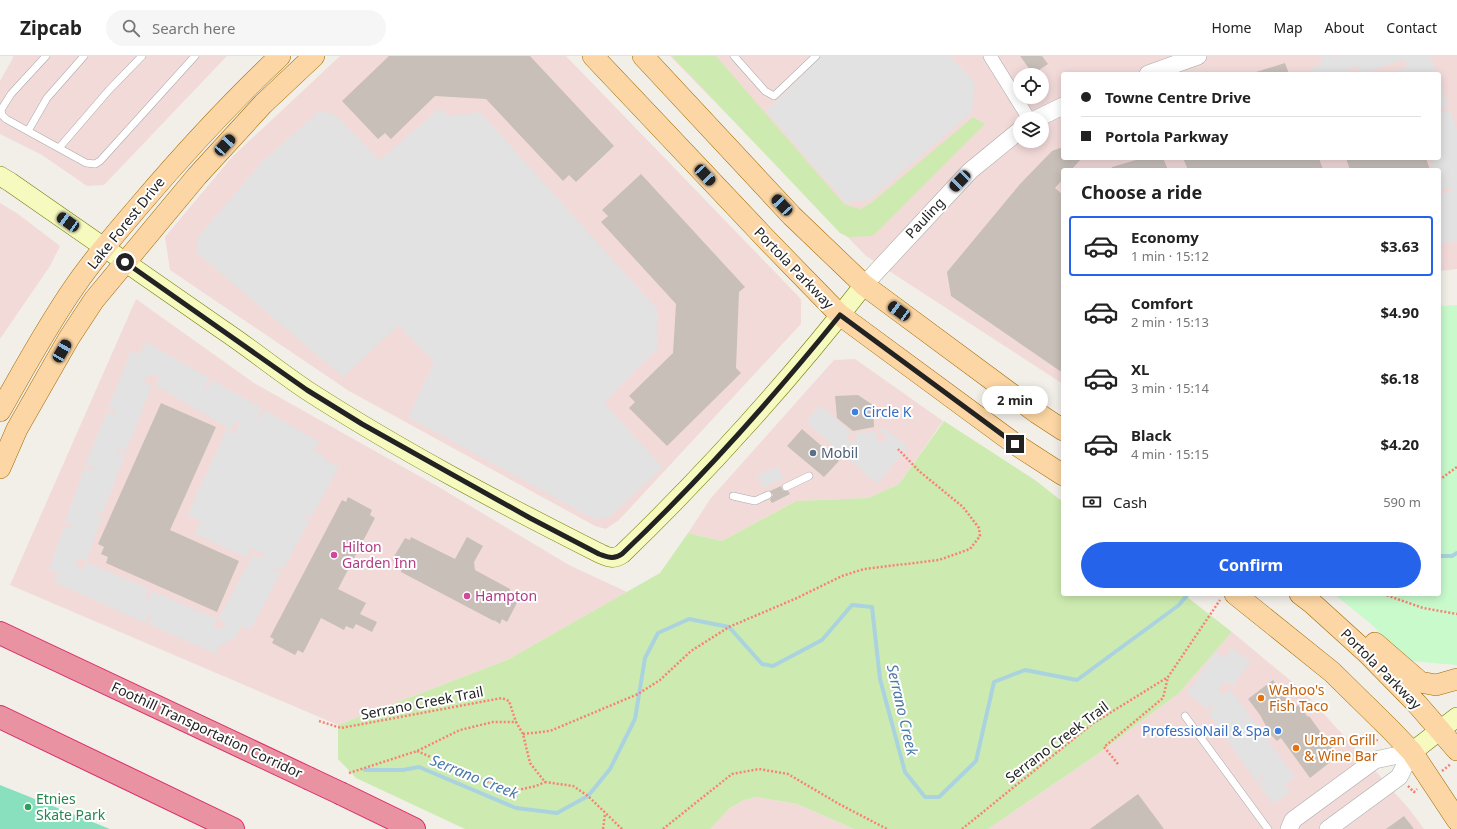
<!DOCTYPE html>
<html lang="en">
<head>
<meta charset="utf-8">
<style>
	body { margin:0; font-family:"Noto Sans",sans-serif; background:#f6f6f6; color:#222; height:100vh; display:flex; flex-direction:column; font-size:15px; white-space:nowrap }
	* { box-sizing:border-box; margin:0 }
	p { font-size:13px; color:#767676 }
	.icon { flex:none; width:22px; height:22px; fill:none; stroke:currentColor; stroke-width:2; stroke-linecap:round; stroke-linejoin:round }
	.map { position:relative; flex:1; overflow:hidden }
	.details { position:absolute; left:1061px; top:112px; width:380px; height:428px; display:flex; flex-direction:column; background:#fff; border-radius:4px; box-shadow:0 2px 10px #0003 }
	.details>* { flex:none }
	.guide { position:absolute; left:1061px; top:16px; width:380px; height:88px; border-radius:4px; box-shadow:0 2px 10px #0003; display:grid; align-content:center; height:88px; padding:0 20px; background:#fff }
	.buttons { position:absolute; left:1013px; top:12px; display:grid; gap:8px }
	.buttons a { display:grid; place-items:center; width:36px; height:36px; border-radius:50%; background:#fff; box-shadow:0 2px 10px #0003; font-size:20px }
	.end { position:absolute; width:18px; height:18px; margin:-9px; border:5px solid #222; background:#fff; box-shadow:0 0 0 2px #fff }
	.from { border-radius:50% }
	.bubble { position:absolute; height:28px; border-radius:14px; background:#fff; box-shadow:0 2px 10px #0003; font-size:13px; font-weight:700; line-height:28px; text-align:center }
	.car { position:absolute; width:12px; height:24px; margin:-12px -6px; border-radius:5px; box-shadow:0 0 3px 1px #0007; background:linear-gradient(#222 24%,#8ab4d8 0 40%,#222 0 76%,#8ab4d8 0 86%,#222 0) }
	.guide b { display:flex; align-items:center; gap:14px; height:38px; font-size:15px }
	.guide b+b { border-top:1px solid #e0e0e0 }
	.guide i { width:10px; height:10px; background:#222 }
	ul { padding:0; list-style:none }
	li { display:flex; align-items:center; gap:12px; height:60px; margin:0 8px 6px; padding:0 12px; border:2px solid transparent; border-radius:4px }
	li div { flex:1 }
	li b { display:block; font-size:15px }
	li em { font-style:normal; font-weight:700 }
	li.active { border-color:#2563eb }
	li>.icon { width:36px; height:36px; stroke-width:1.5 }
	h2 { padding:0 20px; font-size:18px; line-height:48px }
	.pay { display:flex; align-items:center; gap:10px; height:44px; padding:0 20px; font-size:15px }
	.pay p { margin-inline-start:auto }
	.primary-button { display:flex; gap:8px; margin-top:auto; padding:8px 20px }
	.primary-button a { flex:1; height:46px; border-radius:24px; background:#2563eb; color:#fff; font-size:16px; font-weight:700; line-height:46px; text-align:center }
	header { display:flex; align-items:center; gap:24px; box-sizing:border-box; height:56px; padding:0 20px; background:#fff; border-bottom:1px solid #e0e0e0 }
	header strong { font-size:19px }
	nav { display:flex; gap:22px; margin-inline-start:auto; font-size:14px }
	.search { width:280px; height:36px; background:#f6f6f6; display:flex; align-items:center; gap:10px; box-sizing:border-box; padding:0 14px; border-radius:22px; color:#767676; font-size:15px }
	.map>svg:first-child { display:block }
</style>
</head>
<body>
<header>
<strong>Zipcab</strong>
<div class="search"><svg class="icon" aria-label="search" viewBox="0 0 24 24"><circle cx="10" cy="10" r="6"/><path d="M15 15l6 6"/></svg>Search here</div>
<nav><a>Home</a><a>Map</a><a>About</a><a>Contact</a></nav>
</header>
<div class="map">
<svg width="1457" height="773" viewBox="0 0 1457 773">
	<rect width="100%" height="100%" fill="#f2efe9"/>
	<!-- commercial -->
	<path fill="#f2dad9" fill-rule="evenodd" d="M14 0H227L104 129 87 130 42 99 0 78V25Z
		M340 0H566L801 243V268L619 464 606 473 595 470 349 335 170 214 165 181 232 101Z
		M670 0H1457V213L1439 215V114H1063V328L866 200ZM1063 18H1439V102H1063ZM1020 19H1042V41H1020ZM1020 63H1042V85H1020Z
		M0 147 18 158 60 190 50 210 0 283Z
		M136 243 254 327 437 430 569 509 627 536 507 604 338 669 10 529Z
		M855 303 943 365 899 428 868 442 796 445 722 485 688 477 711 442 834 304Z
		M1232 576 1302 634 1364 702 1410 754 1424 773H988L1102 695 1179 637Z
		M756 741 797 748 854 773H710L730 752 744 744Z"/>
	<!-- grass -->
	<path fill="#cdebb0" d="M672 0H716L844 148 860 153 871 147 973 61 985 68 873 180 848 181 840 177Z
		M944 365 1035 424 1063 446V538H1183L1232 576 1179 637 1102 695 988 773H854L797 748 756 741 744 744 730 752 710 773H465L356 722 338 703V669L507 604 660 517 688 477 722 485 796 445 868 442 899 428Z"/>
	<!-- park -->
	<path fill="#c8facc" d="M1457 249V609L1410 605 1370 567 1334 538H1439V250Z"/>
	<!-- pitch -->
	<path fill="#88e0be" d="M0 729 110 773H0Z"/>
	<!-- parking -->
	<path fill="#e2e2e2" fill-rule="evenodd" d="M822 0H950L975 27 972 56 869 144 846 147 766 55Z
		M1323 0H1335L1337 3 1339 2V0H1430L1437 18H1399L1398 14 1407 11 1404 3 1362 18H1360L1357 10 1349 12 1351 18H1313L1310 12 1322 8 1320 1Z
		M1439 24 1449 50 1439 53 1440 57 1450 54 1457 74V186L1439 187V139L1452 135 1450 131 1441 134 1439 128V114H1434L1430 102H1439Z
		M440 52 449 60 480 56 658 254 657 293 604 347 663 412 608 462 594 463 408 361 434 306 399 269 343 321 197 197 198 181 262 106 319 55 334 58 380 104Z
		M146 286 209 322 205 331 208 332 212 324 262 352 257 361 260 362 264 354 319 386 314 393 331 407 339 411 311 462 303 458 302 460 310 464 282 515 274 511 272 513 281 517 250 574 241 570 236 581 219 590 216 598 148 568 152 559 149 558 145 567 54 526 58 517 49 514 64 470 73 473 74 470 65 467 84 412 93 415 94 412 85 409 107 356 115 359 116 356 108 352 131 295 139 298ZM153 319 160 321 155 329 232 374 237 365 240 367 235 377 227 373 187 459 200 465 195 478 247 502 251 492 264 498 261 503 253 499 218 563 226 568 221 573 213 572 217 563 152 535 148 544 145 542 149 533 87 506 83 514 80 512 76 506 78 502 87 505 102 460 94 456 95 454 103 457 125 398 116 394 117 392 126 395 152 330 143 326 148 321Z
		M820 349 851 376 846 383 848 385 856 386 855 377 876 376 877 385H885L888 381 880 375 883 371 908 391 877 428 806 366Z
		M778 411 783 423 763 432 757 419Z
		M1232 592 1251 606 1232 631 1225 625 1218 634 1223 639 1230 633 1295 721 1285 729 1290 736 1273 748 1258 727 1264 722 1263 720 1256 725 1208 657 1214 652 1213 649 1207 653 1187 637 1216 596 1225 602Z"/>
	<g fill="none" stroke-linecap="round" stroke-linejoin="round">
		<!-- stream -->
		<path stroke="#aad3df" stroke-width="4" d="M1439 500H1452L1457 497
			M365 714H403L419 711 516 752 557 757 588 740 610 713 635 663 645 602 658 577 689 563 729 571 762 608 773 610 822 584 852 549 872 551 880 623 905 716 925 741H939L976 705 994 626 1025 614 1077 624 1179 549 1188 538"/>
	</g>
	<!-- building -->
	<path fill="#c7bfb8" d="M389 0H530L614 90 576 126 569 119 563 125 486 43 435 40 391 83 385 77 378 83 342 45Z
		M1020 0H1042L1048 8 1033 18Z
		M1285 7 1289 18H1257L1256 16Z
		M1063 91V102H1082L1071 114H1063V123L1055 132 1063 139V317L951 240 947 216 1020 128 1052 95Z
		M1143 102H1163L1168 114H1112V111Z
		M1183 102H1319L1323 114H1188Z
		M1346 102H1426L1430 114H1350Z
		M641 118 745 231 739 236 736 312 741 317 667 390 629 352 635 346 629 340 673 297 676 248 601 166 608 160 602 154Z
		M858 339 873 349 874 371 853 375 837 362 835 340Z
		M161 347 216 371 170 474 239 505 217 556 106 507 108 501 101 498 104 491 98 488Z
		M802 373 839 405 824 421 787 390Z
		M781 430 783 435H788L790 438 772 447 770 444 773 439 770 435Z
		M348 441 372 454 370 459 375 462 338 533 366 547 360 558 377 566 372 576 356 568 353 573 346 570 344 574 321 562 303 597 298 594 295 599 272 587 274 583 270 581 342 444 346 446Z
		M411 481 455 503 467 481 483 490 474 506 475 514 510 533V535L516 538 514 541 519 543 507 566 502 563 500 568 494 564V565L401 516V514L395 511 396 507 392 504 405 482 410 484Z
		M1273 624 1291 649 1293 648 1296 651 1298 649 1308 661 1309 660 1338 700 1310 722 1281 682 1277 685 1271 679 1260 659 1248 643Z
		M1138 738 1164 773H1090Z
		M1404 760 1414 773H1386Z"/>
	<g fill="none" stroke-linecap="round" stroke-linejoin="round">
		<defs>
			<path id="service" d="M46 0 11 38 1 54 2 59 6 63 86 107 95 108 100 105 195 0
				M734 0 765 35 774 40 816 0
				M28 75 47 42 84 0
				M59 92 109 34 142 0
				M786 431 809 420
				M733 440 755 445 768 439
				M1185 660 1268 773"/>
			<path id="minor" d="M990 0 1029 63"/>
			<path id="tertiary" d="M1148 18 1198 0
				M1036 63 1063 50
				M864 229 970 115 1020 74
				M1289 773 1293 764 1375 704 1412 696
				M1328 773 1399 721 1412 696"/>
			<path id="secondary" d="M0 120 10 126C80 175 150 223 220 272 250 292 278 315 308 335 401 395 500 447 599 497 608 501 613 504 622 498 709 414 789 325 864 229
				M1412 696 1457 661"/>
			<path id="primary" d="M593 0 767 184 840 259 1015 388 1063 419
				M643 0 792 160 864 229 1037 357 1063 374
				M0 355C24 313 47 270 75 230 94 202 117 176 139 150 184 97 229 48 280 0
				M0 412 17 373 69 282 94 244 197 120 263 48 314 0
				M1235 538 1332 616 1390 673 1412 696 1457 764
				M1300 538 1313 548 1367 597 1417 648 1457 694
				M1375 587 1420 626 1436 629 1457 623"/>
			<path id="motorway" d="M0 577 308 722
				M0 661 233 773
				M342 738 414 773"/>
		</defs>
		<!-- service casing -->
		<use href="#service" stroke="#a9a9a9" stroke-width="8"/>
		<!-- minor casing -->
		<use href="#minor" stroke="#a9a9a9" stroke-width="14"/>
		<!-- tertiary casing -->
		<use href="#tertiary" stroke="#a9a9a9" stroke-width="18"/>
		<!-- secondary casing -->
		<use href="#secondary" stroke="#707d05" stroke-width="20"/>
		<!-- primary casing -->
		<use href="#primary" stroke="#a06b00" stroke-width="22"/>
		<!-- motorway casing -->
		<use href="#motorway" stroke="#dc2a67" stroke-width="24"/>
		<!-- path -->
		<path stroke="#fa8072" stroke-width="2.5" stroke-dasharray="2 2" stroke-linecap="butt" d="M1439 424 1457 411
			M1383 538 1423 552 1457 558
			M319 665 341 672 502 642 509 645 516 666
			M523 678 550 675 638 638 660 624 691 595 729 571 797 542 842 520 864 513 939 504 970 493 980 480 979 472 963 451 919 415 898 393
			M1370 690 1378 683
			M417 695 500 731 518 734 536 730 545 726
			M1118 708 1104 691 1163 642 1168 621
			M1442 715 1451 708
			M349 717 417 695 460 674 493 666H516L523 678 530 707 545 726 573 730 588 740 622 773
			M1408 730 1414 736 1417 733
			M603 773 605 758
			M663 773 732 718 759 713 788 718 839 748 887 773
			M962 773 1092 668 1168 621 1220 544"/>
		<!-- service -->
		<use href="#service" stroke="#fff" stroke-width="7"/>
		<!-- minor -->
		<use href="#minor" stroke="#fff" stroke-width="13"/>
		<!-- tertiary -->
		<use href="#tertiary" stroke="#fff" stroke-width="17"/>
		<!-- secondary -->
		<use href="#secondary" stroke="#f7fabf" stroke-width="19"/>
		<!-- primary -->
		<use href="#primary" stroke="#fcd6a4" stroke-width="21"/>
		<!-- motorway -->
		<use href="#motorway" stroke="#e892a2" stroke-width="22"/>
		<defs>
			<path id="motorway-bridge" d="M308 722 342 738"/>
		</defs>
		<!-- motorway-bridge casing -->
		<use href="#motorway-bridge" stroke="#dc2a67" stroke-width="24" stroke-linecap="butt"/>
		<!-- motorway-bridge -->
		<use href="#motorway-bridge" stroke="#e892a2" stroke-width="22"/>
	</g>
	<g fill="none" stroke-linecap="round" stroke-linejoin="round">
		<!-- route -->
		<path stroke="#222" stroke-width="5" d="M125 206 307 334 362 368 530 462 599 498C608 501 613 504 622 498 700 424 772 343 840 259L1015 388"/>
	</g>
	<!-- markers -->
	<g fill="#3f7fe0" stroke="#fff" stroke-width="1.5">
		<circle cx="855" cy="356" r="4"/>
		<circle cx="1278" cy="675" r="4"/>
	</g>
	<circle fill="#5c6f8a" stroke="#fff" stroke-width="1.5" cx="813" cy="397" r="4"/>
	<g fill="#d1479c" stroke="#fff" stroke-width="1.5">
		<circle cx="334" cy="499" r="4"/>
		<circle cx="467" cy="540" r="4"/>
	</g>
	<g fill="#e8710a" stroke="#fff" stroke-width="1.5">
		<circle cx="1261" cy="642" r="4"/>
		<circle cx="1296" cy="692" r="4"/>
	</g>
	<circle fill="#2e9e5b" stroke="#fff" stroke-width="1.5" cx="28" cy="751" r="4"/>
	<g text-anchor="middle" stroke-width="4" stroke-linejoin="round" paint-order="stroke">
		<!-- street labels -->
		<g font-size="14" fill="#222" stroke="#fff">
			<text transform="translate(925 162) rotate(-47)" y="5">Pauling</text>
			<text transform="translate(126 167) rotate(-51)" y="5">Lake Forest Drive</text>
			<text transform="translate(794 212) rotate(46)" y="5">Portola Parkway</text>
			<text transform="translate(1381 613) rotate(45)" y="5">Portola Parkway</text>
			<text transform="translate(422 647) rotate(-11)" y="5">Serrano Creek Trail</text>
			<text transform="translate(207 674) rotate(25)" y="5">Foothill Transportation Corridor</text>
			<text transform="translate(1057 686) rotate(-37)" y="5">Serrano Creek Trail</text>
		</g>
		<!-- shop labels -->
		<g font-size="14" fill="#366cbe" stroke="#fff" text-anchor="start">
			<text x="863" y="361">Circle K</text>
			<text x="1270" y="680" text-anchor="end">ProfessioNail &amp; Spa</text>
		</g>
		<!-- service labels -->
		<g font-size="14" fill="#4e5e75" stroke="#fff" text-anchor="start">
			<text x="821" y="402">Mobil</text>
		</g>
		<!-- hotel labels -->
		<g font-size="14" fill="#b23c85" stroke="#fff" text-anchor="start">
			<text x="342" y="496">Hilton<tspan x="342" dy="16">Garden Inn</tspan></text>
			<text x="475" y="545">Hampton</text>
		</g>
		<!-- food labels -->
		<g font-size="14" fill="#c56008" stroke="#fff" text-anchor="start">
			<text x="1269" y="639">Wahoo's<tspan x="1269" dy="16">Fish Taco</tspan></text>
			<text x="1304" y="689">Urban Grill<tspan x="1304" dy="16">&amp; Wine Bar</tspan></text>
		</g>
		<!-- leisure labels -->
		<g font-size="14" fill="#27864d" stroke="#fff" text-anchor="start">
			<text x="36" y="748">Etnies<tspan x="36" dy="16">Skate Park</tspan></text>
		</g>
		<!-- water labels -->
		<g font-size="15" font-style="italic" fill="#4a7aab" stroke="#fff">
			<text transform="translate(902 654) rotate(77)" y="5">Serrano Creek</text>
			<text transform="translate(474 721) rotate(22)" y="5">Serrano Creek</text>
		</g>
	</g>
</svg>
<div class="buttons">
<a><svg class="icon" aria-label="locate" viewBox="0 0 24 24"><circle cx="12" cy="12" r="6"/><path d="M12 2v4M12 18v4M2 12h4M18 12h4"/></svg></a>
<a><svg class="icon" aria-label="layers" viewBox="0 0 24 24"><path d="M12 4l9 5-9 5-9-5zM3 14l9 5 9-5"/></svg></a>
</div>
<i class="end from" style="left:125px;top:206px"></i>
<i class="end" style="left:1015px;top:388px"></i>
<div class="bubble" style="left:982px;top:330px;width:66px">2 min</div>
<i class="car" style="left:225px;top:89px;rotate:42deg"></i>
<i class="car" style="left:705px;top:119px;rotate:137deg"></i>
<i class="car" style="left:960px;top:125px;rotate:224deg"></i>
<i class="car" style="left:782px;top:149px;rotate:317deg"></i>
<i class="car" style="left:68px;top:166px;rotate:305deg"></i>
<i class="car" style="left:899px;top:255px;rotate:306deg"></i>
<i class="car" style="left:62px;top:295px;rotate:30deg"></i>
<div class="guide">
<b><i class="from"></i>Towne Centre Drive</b>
<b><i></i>Portola Parkway</b>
</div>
<section class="details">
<h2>Choose a ride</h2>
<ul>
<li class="active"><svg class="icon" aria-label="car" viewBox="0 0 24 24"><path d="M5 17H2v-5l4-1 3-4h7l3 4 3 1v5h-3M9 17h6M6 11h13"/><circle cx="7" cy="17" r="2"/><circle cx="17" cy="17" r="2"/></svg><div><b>Economy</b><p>1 min · 15:12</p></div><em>$3.63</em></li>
<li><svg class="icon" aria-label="car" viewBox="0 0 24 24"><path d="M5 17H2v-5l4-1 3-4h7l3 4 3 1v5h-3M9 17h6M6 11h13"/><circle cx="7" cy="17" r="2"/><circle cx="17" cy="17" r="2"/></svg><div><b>Comfort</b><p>2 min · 15:13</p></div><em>$4.90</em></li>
<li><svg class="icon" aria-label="car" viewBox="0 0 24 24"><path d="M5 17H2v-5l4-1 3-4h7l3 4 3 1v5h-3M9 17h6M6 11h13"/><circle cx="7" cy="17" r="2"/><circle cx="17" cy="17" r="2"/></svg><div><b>XL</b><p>3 min · 15:14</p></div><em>$6.18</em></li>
<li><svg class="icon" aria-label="car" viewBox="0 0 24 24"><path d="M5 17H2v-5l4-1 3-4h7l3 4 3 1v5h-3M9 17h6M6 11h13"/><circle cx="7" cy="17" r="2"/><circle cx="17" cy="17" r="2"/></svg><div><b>Black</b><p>4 min · 15:15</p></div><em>$4.20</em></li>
</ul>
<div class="pay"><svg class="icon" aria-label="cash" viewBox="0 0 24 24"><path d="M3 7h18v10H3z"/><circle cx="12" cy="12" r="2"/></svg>Cash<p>590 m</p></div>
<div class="primary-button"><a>Confirm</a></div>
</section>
</div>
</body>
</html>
